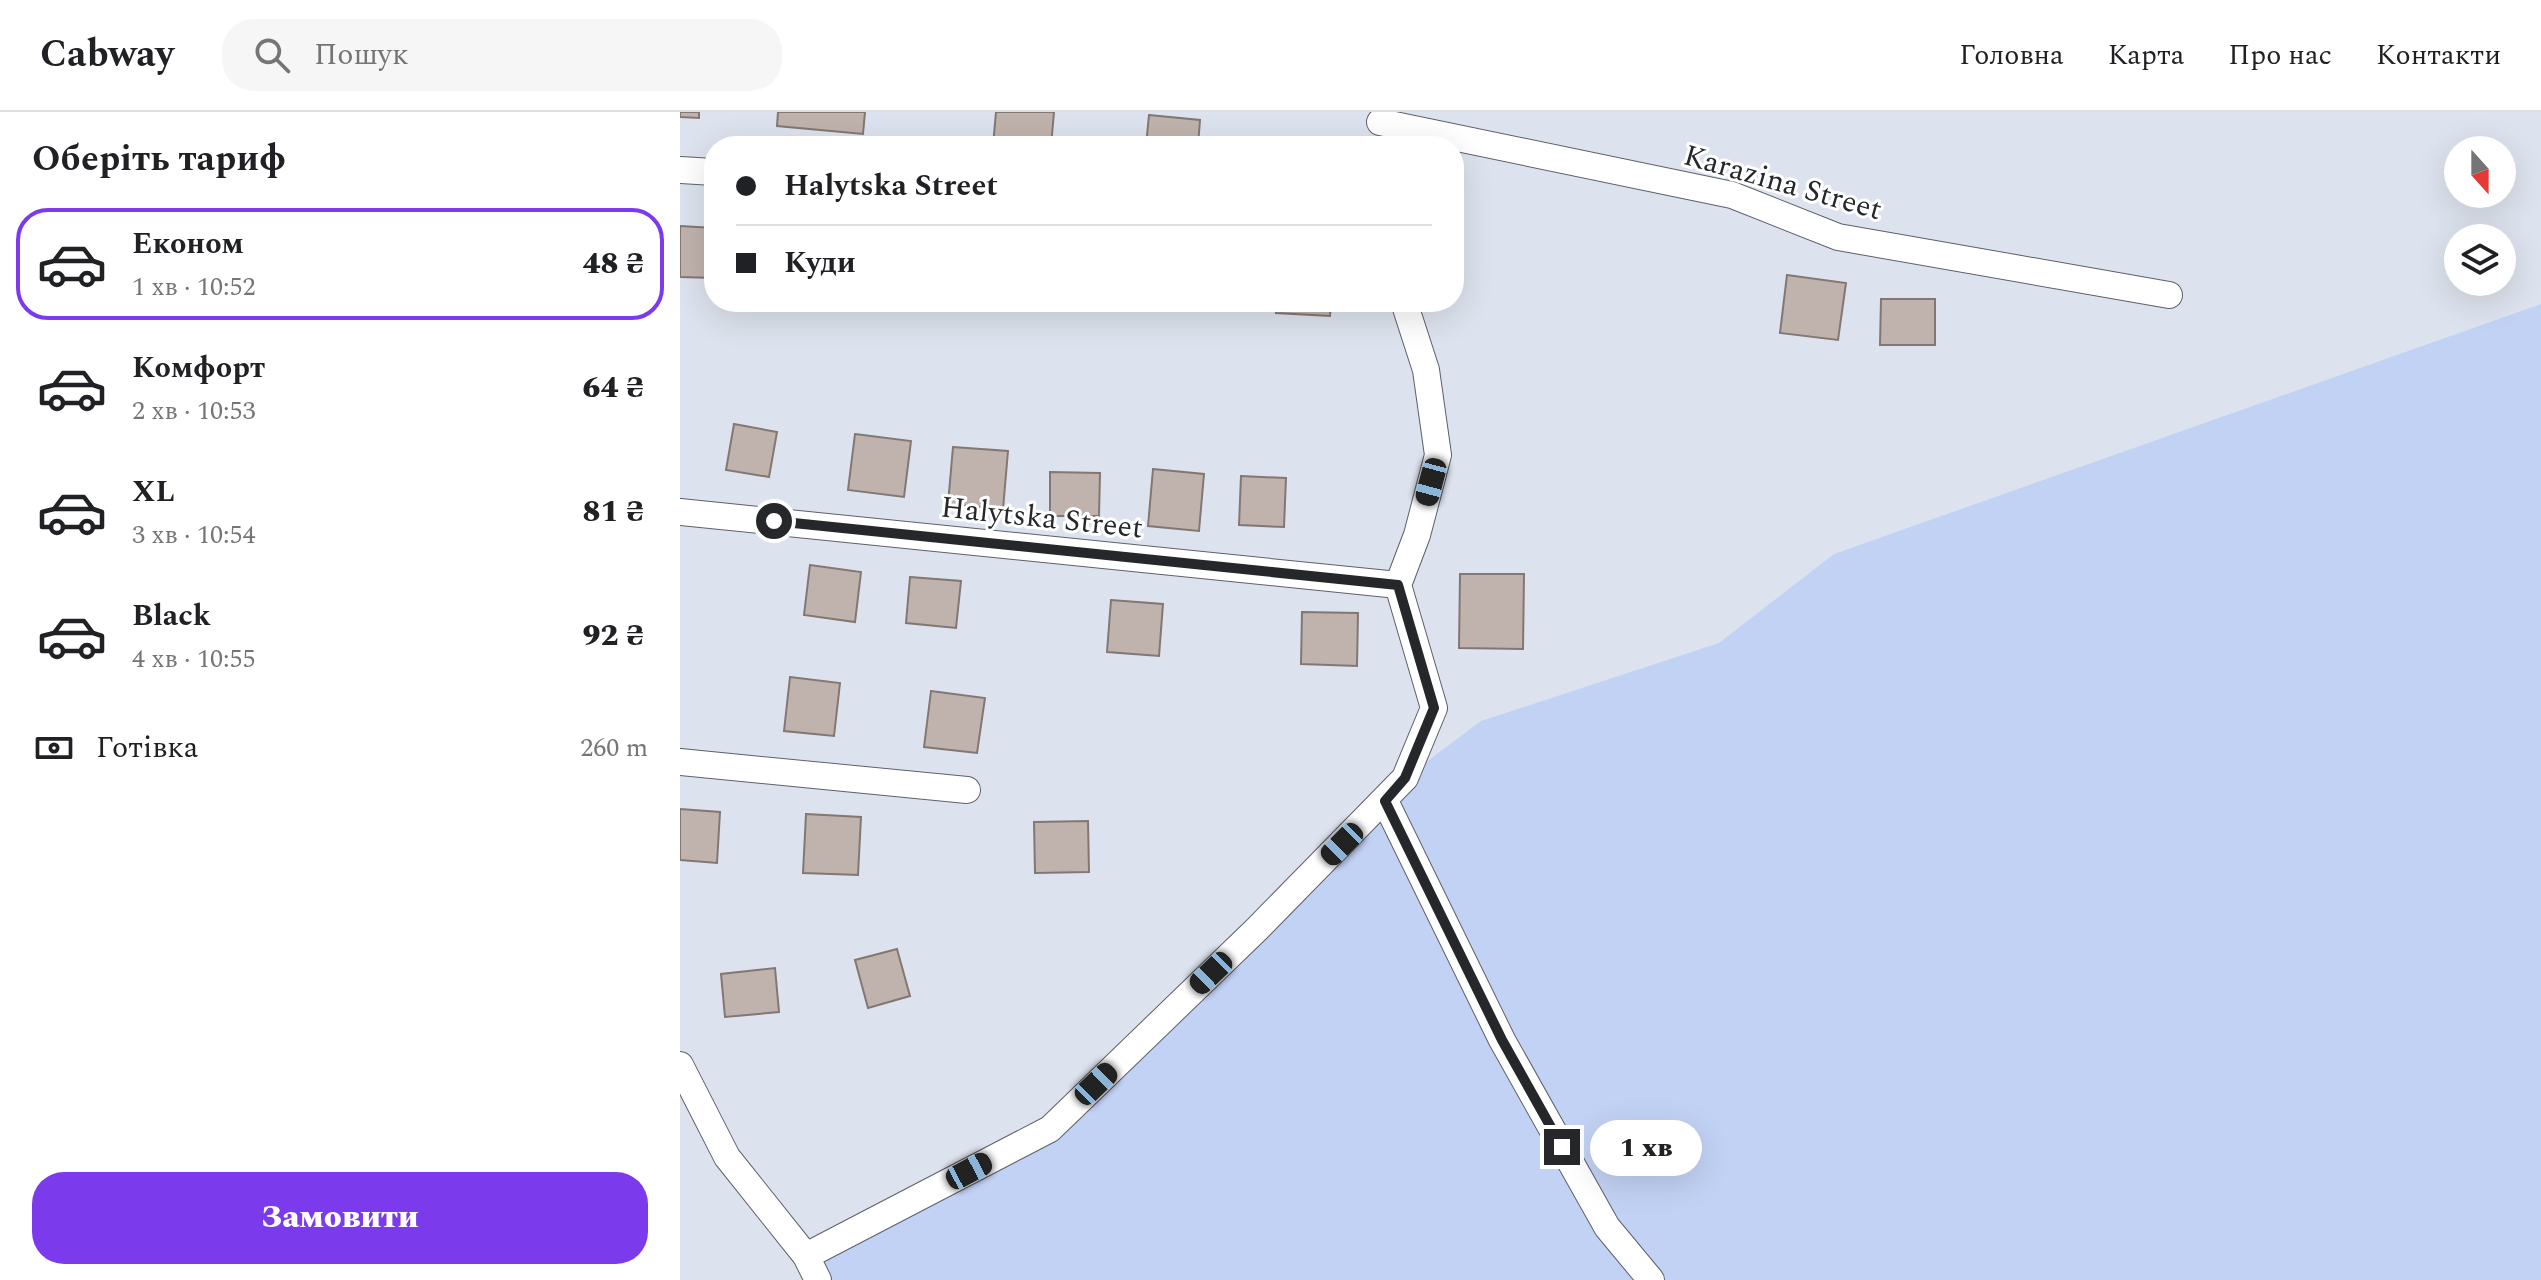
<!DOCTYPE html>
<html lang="uk">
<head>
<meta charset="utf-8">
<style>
	body { margin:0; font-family:Spectral,serif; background:#f6f6f6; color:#202124; height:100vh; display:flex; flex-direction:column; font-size:30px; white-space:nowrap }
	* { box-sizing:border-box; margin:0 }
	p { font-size:26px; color:#757577 }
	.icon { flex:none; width:44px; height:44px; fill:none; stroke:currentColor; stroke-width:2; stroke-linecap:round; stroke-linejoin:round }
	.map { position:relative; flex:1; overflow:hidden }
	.details { display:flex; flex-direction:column; background:#fff; width:680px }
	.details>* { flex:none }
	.banner { position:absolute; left:24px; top:24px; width:760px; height:176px; border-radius:32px; box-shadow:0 8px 32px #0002; display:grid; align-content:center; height:176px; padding:0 32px; background:#fff }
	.needle { width:52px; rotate:159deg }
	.controls { position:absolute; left:1764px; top:24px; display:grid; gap:16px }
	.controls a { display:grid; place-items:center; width:72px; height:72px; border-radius:50%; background:#fff; box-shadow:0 8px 32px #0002; font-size:40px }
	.end { position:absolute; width:36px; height:36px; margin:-18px; border:10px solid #25272b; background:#fff; box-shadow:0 0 0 4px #fff }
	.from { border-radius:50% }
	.bubble { position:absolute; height:56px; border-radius:28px; background:#fff; box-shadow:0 8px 32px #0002; font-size:26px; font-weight:800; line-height:56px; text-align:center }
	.car { position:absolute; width:24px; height:48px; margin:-24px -12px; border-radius:10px; box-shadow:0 0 6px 2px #0007; background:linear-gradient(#222 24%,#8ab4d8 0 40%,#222 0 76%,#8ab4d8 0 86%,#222 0) }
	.banner b { display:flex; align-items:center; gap:28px; height:76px; font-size:30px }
	.banner b+b { border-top:2px solid #e0e0e0 }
	.banner i { width:20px; height:20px; background:#202124 }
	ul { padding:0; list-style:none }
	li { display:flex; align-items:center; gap:24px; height:112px; margin:0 16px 12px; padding:0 16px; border:4px solid transparent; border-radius:32px }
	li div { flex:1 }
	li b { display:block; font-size:30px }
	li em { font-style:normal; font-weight:800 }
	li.current { border-color:#7c3aed }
	li>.icon { width:72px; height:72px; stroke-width:1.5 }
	h2 { padding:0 32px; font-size:36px; line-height:96px }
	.pay { display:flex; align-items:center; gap:20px; height:88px; padding:0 32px; font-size:30px }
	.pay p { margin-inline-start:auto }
	.primary-button { display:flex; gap:16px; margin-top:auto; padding:16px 32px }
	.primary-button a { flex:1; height:92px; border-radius:32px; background:#7c3aed; color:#fff; font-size:32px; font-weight:800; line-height:92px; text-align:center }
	header { display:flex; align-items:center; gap:48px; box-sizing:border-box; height:112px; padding:0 40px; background:#fff; border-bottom:2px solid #e0e0e0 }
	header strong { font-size:38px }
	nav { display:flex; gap:44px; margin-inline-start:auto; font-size:28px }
	.search { width:560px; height:72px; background:#f6f6f6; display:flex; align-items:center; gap:20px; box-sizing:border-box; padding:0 28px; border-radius:32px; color:#757577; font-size:30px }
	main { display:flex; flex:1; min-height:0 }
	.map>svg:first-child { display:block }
</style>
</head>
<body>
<header>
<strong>Cabway</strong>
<div class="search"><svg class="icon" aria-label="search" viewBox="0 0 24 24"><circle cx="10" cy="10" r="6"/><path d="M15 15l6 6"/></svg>Пошук</div>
<nav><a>Головна</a><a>Карта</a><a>Про нас</a><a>Контакти</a></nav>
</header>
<main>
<section class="details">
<h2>Оберіть тариф</h2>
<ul>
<li class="current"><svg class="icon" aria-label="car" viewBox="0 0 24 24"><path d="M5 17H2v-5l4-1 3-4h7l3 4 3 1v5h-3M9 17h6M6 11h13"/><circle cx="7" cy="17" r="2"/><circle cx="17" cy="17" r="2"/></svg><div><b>Економ</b><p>1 хв · 10:52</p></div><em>48 ₴</em></li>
<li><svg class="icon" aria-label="car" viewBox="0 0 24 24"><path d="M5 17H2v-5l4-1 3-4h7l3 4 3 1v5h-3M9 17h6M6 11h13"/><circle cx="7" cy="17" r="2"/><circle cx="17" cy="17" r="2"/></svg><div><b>Комфорт</b><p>2 хв · 10:53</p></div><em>64 ₴</em></li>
<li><svg class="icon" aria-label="car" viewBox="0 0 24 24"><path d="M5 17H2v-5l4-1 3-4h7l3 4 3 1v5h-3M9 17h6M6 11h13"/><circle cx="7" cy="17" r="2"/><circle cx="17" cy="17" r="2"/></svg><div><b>XL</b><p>3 хв · 10:54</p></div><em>81 ₴</em></li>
<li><svg class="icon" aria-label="car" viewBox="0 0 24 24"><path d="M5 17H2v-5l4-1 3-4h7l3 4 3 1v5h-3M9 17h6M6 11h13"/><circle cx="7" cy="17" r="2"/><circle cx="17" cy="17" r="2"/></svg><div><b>Black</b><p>4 хв · 10:55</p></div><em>92 ₴</em></li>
</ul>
<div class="pay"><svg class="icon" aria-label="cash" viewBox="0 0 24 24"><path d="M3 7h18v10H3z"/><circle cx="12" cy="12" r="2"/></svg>Готівка<p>260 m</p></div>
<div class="primary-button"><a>Замовити</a></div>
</section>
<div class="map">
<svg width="1861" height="1168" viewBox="0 0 1861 1168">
	<rect width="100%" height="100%" fill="#dde3ee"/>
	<!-- green -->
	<path fill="#c2d2f4" d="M1861 192V1168H138L126 1144 370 1017 725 666 801 609 1039 531 1154 442Z"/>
	<!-- building -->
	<path fill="#c0b3ae" stroke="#837773" stroke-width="2" d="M0 0H19V6L0 5Z
		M98 0H185L183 22 97 14Z
		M316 0H374L371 34H313Z
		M469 3 520 8 518 34H466Z
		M0 114 34 116V166L0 165Z
		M1107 163 1166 171 1158 228 1100 221Z
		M1201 187H1255V233H1200Z
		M597 190H651L650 204 596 201Z
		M54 312 97 320 89 365 46 358Z
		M175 322 231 329 224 385 168 378Z
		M273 335 328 339 323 397 268 392Z
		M473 357 524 362 519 419 468 414Z
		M370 360 420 361 419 404H370Z
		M561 364 606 366 604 415 559 413Z
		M130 453 181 460 175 510 124 503Z
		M780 462H844L843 537 779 536Z
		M230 465 281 469 276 516 226 511Z
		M431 488 483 492 479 544 427 540Z
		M622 500 678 501 677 554 621 552Z
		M110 565 160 571 154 624 104 619Z
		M251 579 305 586 297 641 244 635Z
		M0 697 40 700 37 751 0 748Z
		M126 702 181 705 178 763 123 761Z
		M408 709 409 760 355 761 354 710Z
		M217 837 230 884 188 896 175 848Z
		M95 856 99 900 45 905 41 862Z"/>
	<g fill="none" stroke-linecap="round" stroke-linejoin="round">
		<defs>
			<path id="minor" d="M700 10 1052 83 1158 125 1489 183
				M0 58 34 60
				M0 400 718 473
				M0 650 287 678
				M705 689 822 928 927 1115 971 1168
				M0 953 47 1045 126 1144 138 1168
				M126 1144 370 1017 577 817 725 666 754 596 718 473 737 423 758 343 746 258 724 190"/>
		</defs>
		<!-- minor casing -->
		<use href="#minor" stroke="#5c606a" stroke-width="28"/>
		<!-- minor -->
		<use href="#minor" stroke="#fff" stroke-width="26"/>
	</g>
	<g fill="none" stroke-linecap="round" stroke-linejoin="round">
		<!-- route -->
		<path stroke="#25272b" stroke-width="10" d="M94 409 718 473 754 596 725 666 705 689 822 928 882 1035"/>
	</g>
	<g text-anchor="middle" stroke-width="6" stroke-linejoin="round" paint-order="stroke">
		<!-- street labels -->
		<g font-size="30" fill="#25272b" stroke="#fff">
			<text transform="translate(1103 70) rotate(16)" y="10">Karazina Street</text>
			<text transform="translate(362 405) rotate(6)" y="10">Halytska Street</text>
		</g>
	</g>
</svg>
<div class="controls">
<a><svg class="needle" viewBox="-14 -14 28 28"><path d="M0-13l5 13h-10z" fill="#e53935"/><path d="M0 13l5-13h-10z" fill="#757577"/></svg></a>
<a><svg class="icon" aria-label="layers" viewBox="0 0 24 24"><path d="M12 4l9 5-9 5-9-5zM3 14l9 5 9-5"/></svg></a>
</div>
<i class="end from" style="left:94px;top:409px"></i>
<i class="end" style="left:882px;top:1035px"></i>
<div class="bubble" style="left:910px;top:1008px;width:112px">1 хв</div>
<i class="car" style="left:751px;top:370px;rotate:195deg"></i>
<i class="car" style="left:662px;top:732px;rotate:225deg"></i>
<i class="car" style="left:531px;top:861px;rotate:226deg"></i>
<i class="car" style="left:416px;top:972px;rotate:46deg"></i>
<i class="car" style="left:289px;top:1059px;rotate:62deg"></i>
<div class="banner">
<b><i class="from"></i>Halytska Street</b>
<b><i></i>Куди</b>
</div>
</div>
</main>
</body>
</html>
